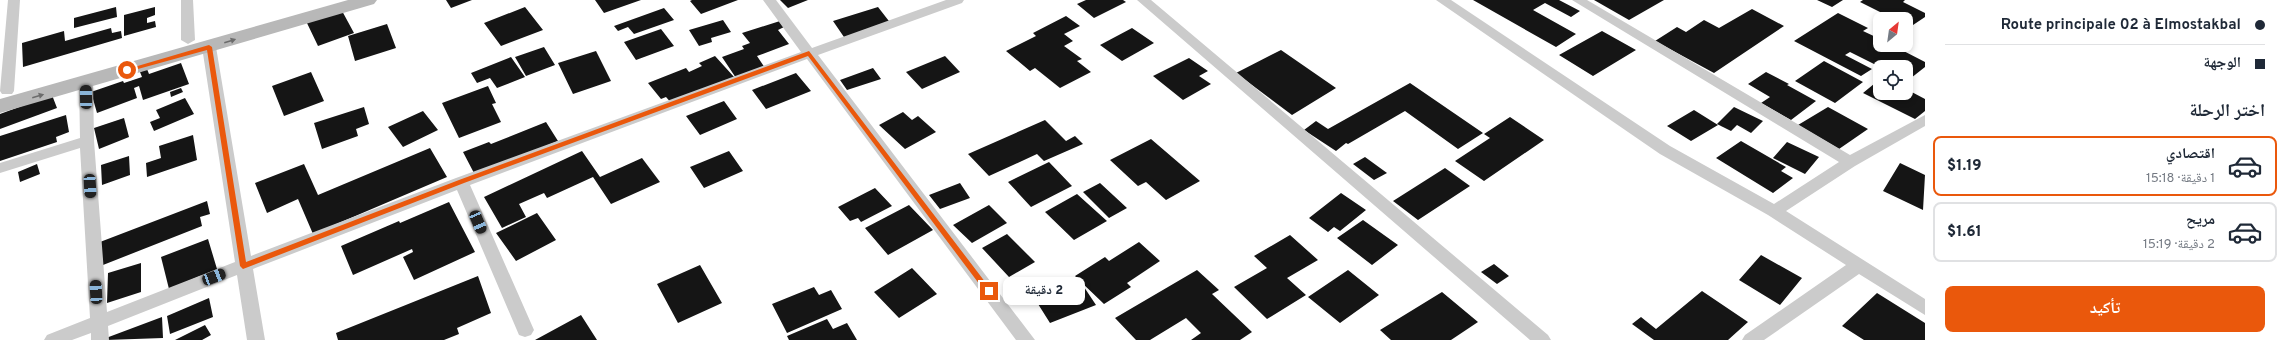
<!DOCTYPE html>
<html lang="ar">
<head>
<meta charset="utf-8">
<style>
	body { margin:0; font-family:Overpass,"Noto Naskh Arabic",sans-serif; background:#f6f6f7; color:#1f2937; direction:rtl; height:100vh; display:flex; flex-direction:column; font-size:15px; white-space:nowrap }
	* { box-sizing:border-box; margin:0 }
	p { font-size:13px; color:#747a83 }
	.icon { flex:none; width:22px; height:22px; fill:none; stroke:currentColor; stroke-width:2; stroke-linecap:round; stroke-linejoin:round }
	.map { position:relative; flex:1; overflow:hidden; direction:ltr }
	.panel { display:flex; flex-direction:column; background:#fff; width:360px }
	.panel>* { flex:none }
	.top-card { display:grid; align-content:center; height:88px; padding:0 20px; background:#fff }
	.needle { width:26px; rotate:29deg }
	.controls { position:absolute; left:1873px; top:12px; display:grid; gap:8px }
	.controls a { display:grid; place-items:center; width:40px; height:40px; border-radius:8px; background:#fff; box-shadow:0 2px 6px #0003; font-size:20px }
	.end { position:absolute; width:18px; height:18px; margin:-9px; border:5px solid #ea580c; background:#fff; box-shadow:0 0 0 2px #fff }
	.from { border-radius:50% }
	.bubble { position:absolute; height:28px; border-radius:8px; background:#fff; box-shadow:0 2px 6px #0003; font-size:13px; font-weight:800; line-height:28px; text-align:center; direction:rtl }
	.car { position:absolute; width:12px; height:24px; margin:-12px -6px; border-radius:5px; box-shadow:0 0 3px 1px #0007; background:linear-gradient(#222 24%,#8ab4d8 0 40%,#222 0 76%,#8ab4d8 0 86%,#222 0) }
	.top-card b { display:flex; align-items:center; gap:14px; height:38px; font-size:15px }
	.top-card b+b { border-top:1px solid #e0e1e3 }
	.top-card i { width:10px; height:10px; background:#1f2937 }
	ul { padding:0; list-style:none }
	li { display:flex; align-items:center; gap:12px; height:60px; margin:0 8px 6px; padding:0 12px; border:2px solid #e0e1e3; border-radius:8px }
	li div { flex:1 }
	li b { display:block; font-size:15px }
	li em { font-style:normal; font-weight:800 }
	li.current { border-color:#ea580c }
	li>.icon { width:36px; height:36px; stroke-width:1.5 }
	h2 { padding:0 20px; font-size:18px; line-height:48px }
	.primary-button { display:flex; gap:8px; margin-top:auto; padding:8px 20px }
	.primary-button a { flex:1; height:46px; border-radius:8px; background:#ea580c; color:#fff; font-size:16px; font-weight:800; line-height:46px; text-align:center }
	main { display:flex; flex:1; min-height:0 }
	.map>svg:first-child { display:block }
</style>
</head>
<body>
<main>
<section class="panel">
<div class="top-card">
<b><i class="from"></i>Route principale 02 à Elmostakbal</b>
<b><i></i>الوجهة</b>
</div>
<h2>اختر الرحلة</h2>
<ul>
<li class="current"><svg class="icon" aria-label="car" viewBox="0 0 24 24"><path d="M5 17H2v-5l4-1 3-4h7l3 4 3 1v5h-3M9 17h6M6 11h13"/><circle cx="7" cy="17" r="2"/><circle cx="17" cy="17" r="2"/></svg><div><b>اقتصادي</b><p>1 دقيقة · 15:18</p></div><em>$1.19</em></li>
<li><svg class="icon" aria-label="car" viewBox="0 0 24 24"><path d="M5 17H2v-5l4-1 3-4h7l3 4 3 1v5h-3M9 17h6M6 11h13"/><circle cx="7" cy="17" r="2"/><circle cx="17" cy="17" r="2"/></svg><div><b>مريح</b><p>2 دقيقة · 15:19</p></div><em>$1.61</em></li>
</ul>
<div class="primary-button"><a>تأكيد</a></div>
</section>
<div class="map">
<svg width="1925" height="340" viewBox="0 0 1925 340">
	<rect width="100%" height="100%" fill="#fff"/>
	<!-- building -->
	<path fill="#151515" d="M446 0H472L451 8Z
		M595 0H641L604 13Z
		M692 0H738L701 14 690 1Z
		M780 0H808L788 8Z
		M1086 0H1123L1126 2 1094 18 1077 4Z
		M1473 0H1559L1580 11 1571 17 1545 3 1533 10 1576 34 1556 47Z
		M1594 0H1664L1629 20Z
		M1817 0H1843L1832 7Z
		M1863 0H1905L1903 2 1925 13V17L1910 27 1906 25V19H1894L1860 2Z
		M116 7 117 17 74 28V18Z
		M155 7V15L147 18V23L155 21 156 27 124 36V15Z
		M525 7 543 30 501 46 484 23Z
		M878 7 892 25 846 40 833 21Z
		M664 8 674 20 634 34 628 27 618 31 614 26Z
		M341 9 354 33 318 46 306 21Z
		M1752 9 1784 26 1714 73 1655 41 1677 27 1686 32 1704 20 1719 28Z
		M1838 13 1868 28 1863 31 1880 39V45H1892L1925 62V67L1911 78 1906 76V67H1880L1850 52 1845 55 1872 69 1861 76 1794 41Z
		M1066 16 1080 26 1064 34 1073 41 1064 46 1082 59 1077 61 1091 72 1060 88 1035 68 1030 71 1006 51 1036 36 1033 33Z
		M723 20 731 32 711 38 712 42 699 46 689 30Z
		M780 21 784 27 778 30 789 44 757 56 765 68 736 78 722 57 744 49 742 46 750 43 742 33Z
		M387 24 396 48 355 61 348 36Z
		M111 28 112 33 121 31 122 38 23 67 22 43 64 31 65 41Z
		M1132 28 1154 43 1122 61 1100 45Z
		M661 29 674 46 636 60 624 42Z
		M1602 31 1636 50 1593 76 1559 55Z
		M544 47 555 65 526 76 515 57Z
		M1281 50 1336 88 1292 115 1236 73Z
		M596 51 611 81 573 94 558 63Z
		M715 56 735 78 673 105 666 97 661 99 648 83 686 68 689 72 702 66 699 63Z
		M945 56 960 72 922 89 906 72Z
		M511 57 525 77 497 88 490 78 477 83 471 73Z
		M1189 58 1208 71 1199 76 1211 84 1183 100 1153 76Z
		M1824 61 1863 82 1835 103 1795 81Z
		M181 63 189 84 143 100 139 86 134 88 137 98 97 113 91 92 123 81 124 83 142 77 140 72 147 69 149 74Z
		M873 68 881 79 847 90 840 80Z
		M311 72 324 101 284 116 272 86Z
		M1766 72 1789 84 1787 85 1816 101 1791 120 1761 103 1770 97 1748 84Z
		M796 73 811 91 766 109 752 90Z
		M1880 79V93H1906V89L1925 99V111L1915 119 1863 93Z
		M1410 83 1483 133 1458 149 1405 111 1348 144 1346 143 1336 151 1304 130 1316 121 1328 129Z
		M488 86 496 103 492 104 501 122 459 138 442 103Z
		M181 88 183 92 171 97 170 92Z
		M52 95 57 108 0 129V114Z
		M185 98 194 114 154 131 150 122 160 118 156 110Z
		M724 101 737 119 700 135 686 116Z
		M364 107 369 124 356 129 358 136 322 149 314 123Z
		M1734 107 1763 121 1751 133 1737 125 1731 131 1717 124Z
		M1828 107 1868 129 1839 149 1798 125Z
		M1694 110 1718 125 1691 141 1667 126Z
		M423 111 438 130 403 147 388 127Z
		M903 112 912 120 918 116 936 132 905 149 879 125Z
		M66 115 69 132 56 137 57 142 0 161V136Z
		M1510 117 1544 140 1484 181 1455 161 1490 138 1484 134Z
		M124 118 129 137 99 149 94 128Z
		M1045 120 1066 141 1075 136 1083 144 1044 161 1037 154 989 176 968 154Z
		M546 122 558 141 475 175 463 152 489 142 491 144Z
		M193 135 197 160 147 177 146 163 161 158 159 146Z
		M1151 139 1200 181 1166 200 1146 182 1138 186 1110 160Z
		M1741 141 1786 167 1781 171 1793 178 1773 193 1716 158Z
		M1787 142 1819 157 1805 174 1773 158Z
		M430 148 447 177 313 234 298 199 267 213 255 183 304 164 318 195Z
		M582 151 600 177 642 158 660 182 611 204 593 177 547 198 544 193 519 204 526 217 502 228 484 197Z
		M729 151 743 171 704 188 690 167Z
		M129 156 130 175 102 185 101 165Z
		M1365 157 1387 173 1374 180 1353 164Z
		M1049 162 1072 186 1031 207 1008 182Z
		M1900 163 1925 175 1923 210 1883 191Z
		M37 164 40 174 20 182 18 172Z
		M1445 168 1470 186 1418 220 1393 201Z
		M960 183 970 198 940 209 929 195Z
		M1100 183 1127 208 1109 218 1083 192Z
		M875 188 892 206 861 222 858 218 850 221 838 207Z
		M1341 193 1366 210 1340 231 1334 227 1328 232 1309 218Z
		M1077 194 1107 221 1074 240 1045 212Z
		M207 201 210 214 200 217 202 226 103 265 100 242Z
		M449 202 475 252 414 280 403 257 413 252 412 249 353 275 341 246 399 221 400 223Z
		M909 205 933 230 888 255 865 228Z
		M989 205 1007 223 972 243 953 225Z
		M537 213 556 240 516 261 496 233Z
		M1363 220 1398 245 1372 265 1337 238Z
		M1007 234 1035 262 1009 277 982 248Z
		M1290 235 1318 260 1287 278 1306 295 1267 319 1234 287 1267 268 1254 256Z
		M208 239 217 269 169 289 161 257Z
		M1139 242 1160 261 1127 283 1131 287 1104 304 1080 281 1096 305 1050 323 1033 296 1078 279 1075 276 1105 257 1109 261Z
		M1761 255 1802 278 1780 305 1739 280Z
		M141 263V292L107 303 108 273Z
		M1494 264 1509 276 1497 284 1481 272Z
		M700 265 722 303 678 323 657 284Z
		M912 268 937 294 899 318 874 292Z
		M1197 270 1219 290 1212 294 1252 332 1240 340H1191L1201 333 1186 318 1150 340H1136L1115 318Z
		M1348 270 1379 295 1340 323 1308 297Z
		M478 276 491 313 457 328 459 334 444 340H338L336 333Z
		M814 287 819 295 831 290 842 309 787 333 772 304Z
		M1702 291 1748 322 1728 340H1654L1632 324 1641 317 1656 329Z
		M1442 292 1478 322 1451 340H1391L1380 330Z
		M1877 293 1925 323V340H1864L1842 326Z
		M209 298 213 317 170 334 167 316Z
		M581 315 597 340H535Z
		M162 317 163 338 106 340V338Z
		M827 319 833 329 847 323 857 340H789L787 336Z
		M205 325 211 335 202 340H175Z"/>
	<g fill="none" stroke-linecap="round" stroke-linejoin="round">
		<!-- street -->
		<path fill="#cbcbcb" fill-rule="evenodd" d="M8 0H20L14 91 12 94H2L0 91Z
			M181 0H193L195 40 188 44 181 40Z
			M763 0H776L812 48 946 0H964L962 3 818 55 1035 340H1016L807 59 470 185 534 330 531 335 525 337 519 335 457 190 253 269 265 340H247L237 275 108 326 109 340H91V333L72 340H44L47 335 90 318 80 148 0 173V163L80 138 79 82 81 79 86 77 93 82 94 141 107 312 235 262 202 47 204 44 209 43 216 47 251 256 456 178 801 52Z
			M1137 0H1151L1548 335 1551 340H1530Z
			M1436 0H1451L1670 146 1774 204 1839 162 1572 0H1587L1850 155 1925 115V126L1855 166 1786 211 1925 299V315L1859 274 1764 340H1742L1745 335 1846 265 1768 215 1660 154Z"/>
		<!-- secondary -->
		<path fill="#b8b8b8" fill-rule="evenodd" d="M348 0H377L374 4 0 113V99Z"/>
	</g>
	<!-- one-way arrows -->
	<defs><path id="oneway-solid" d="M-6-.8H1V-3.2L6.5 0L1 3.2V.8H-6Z"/></defs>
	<g fill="#6c6c6c">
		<use href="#oneway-solid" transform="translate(230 41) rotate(-17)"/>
		<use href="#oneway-solid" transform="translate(38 96) rotate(-16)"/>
	</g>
	<!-- route -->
	<path fill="#ea580c" d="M209 45 212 47 246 262 459 180 809 51 992 291 989 294 986 293 808 56 464 183 243 269 240 266 207 50 127 72 124 70Z"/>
</svg>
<div class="controls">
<a><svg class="needle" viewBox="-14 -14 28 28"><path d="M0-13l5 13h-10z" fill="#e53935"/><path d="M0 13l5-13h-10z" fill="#747a83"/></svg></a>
<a><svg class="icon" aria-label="locate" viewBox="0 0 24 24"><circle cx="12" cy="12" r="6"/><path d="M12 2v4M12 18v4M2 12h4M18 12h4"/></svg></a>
</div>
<i class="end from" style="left:127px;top:70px"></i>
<i class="end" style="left:989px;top:291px"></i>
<div class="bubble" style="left:1003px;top:277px;width:82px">2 دقيقة</div>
<i class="car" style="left:86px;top:97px;rotate:359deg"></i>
<i class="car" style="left:90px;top:186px;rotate:177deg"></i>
<i class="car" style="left:478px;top:222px;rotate:157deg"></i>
<i class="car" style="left:214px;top:277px;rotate:69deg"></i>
<i class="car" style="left:96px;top:292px;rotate:357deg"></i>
</div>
</main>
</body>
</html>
